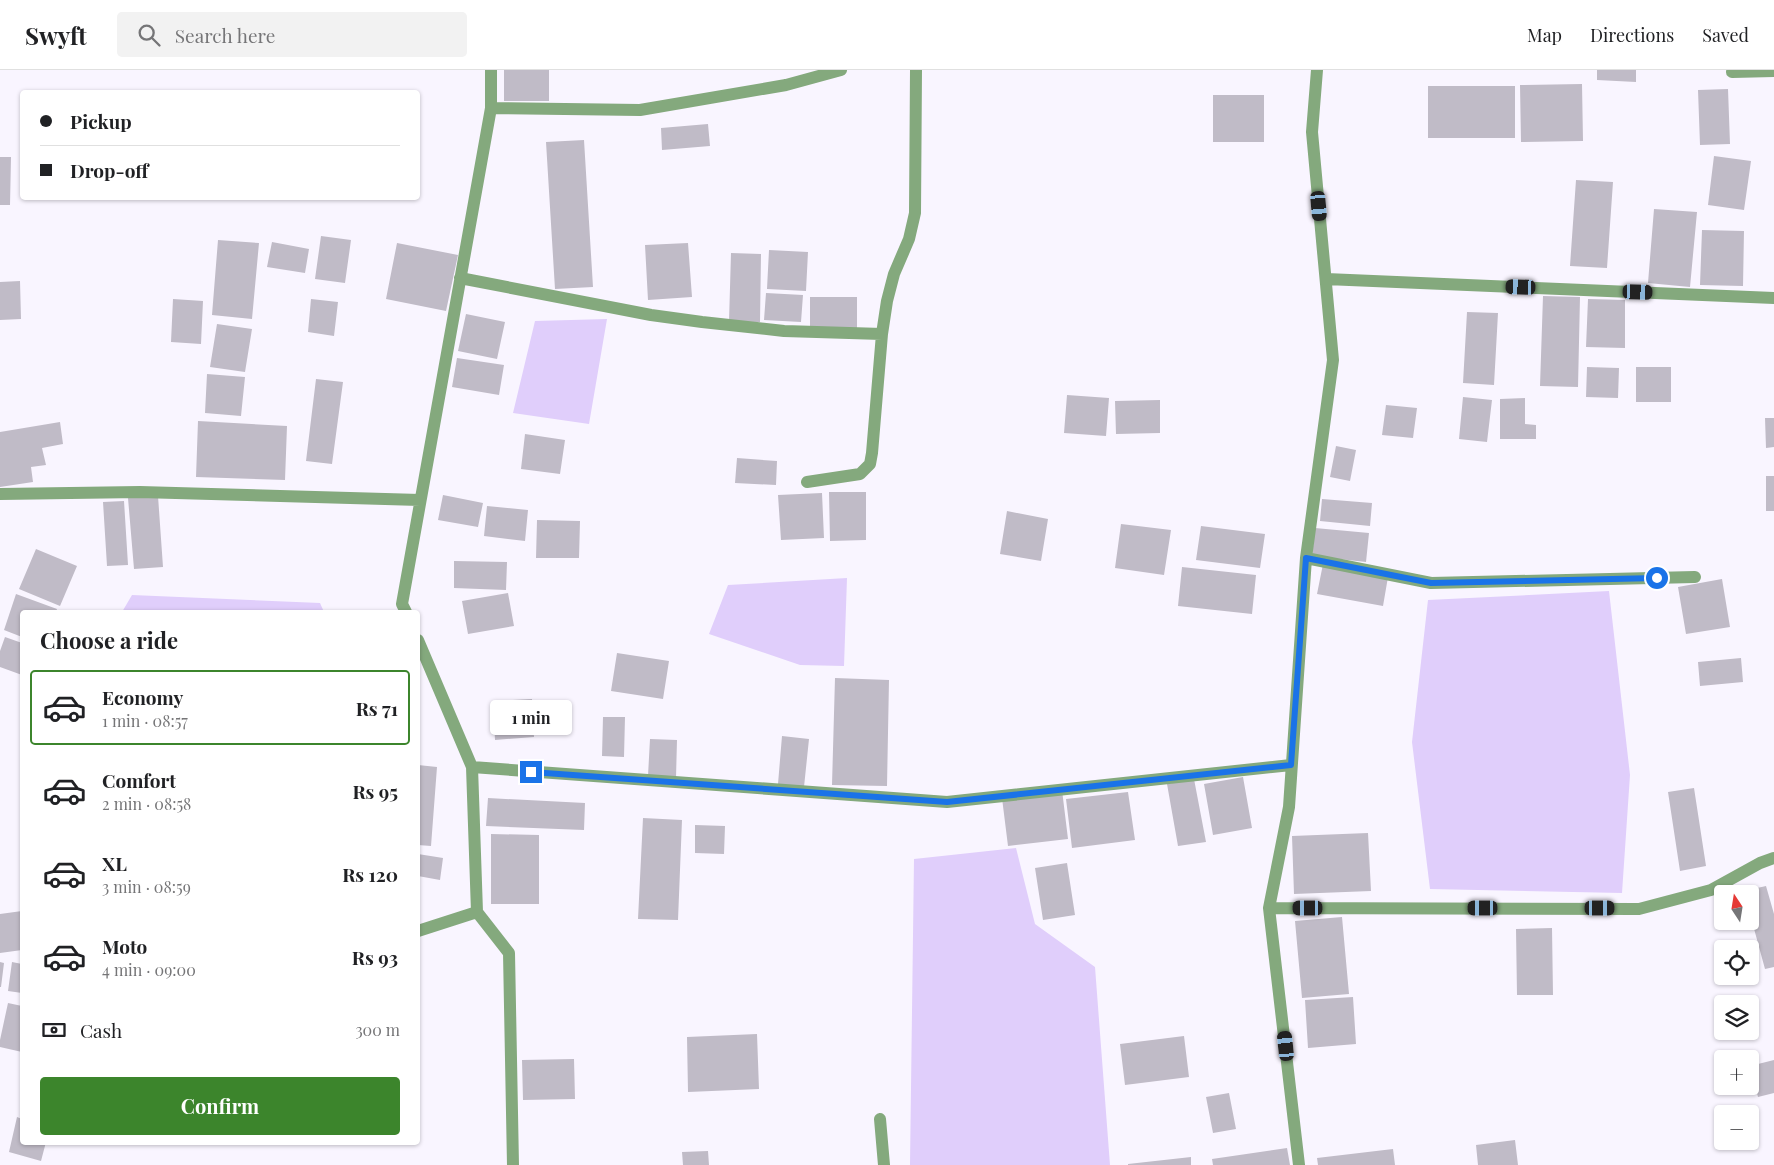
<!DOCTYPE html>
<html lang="en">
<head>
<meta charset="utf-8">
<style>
	body { margin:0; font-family:"Playfair Display",serif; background:#f2f2f2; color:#202124; height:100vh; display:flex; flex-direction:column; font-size:19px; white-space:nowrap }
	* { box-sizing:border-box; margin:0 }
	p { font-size:16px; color:#757577 }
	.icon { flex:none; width:28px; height:28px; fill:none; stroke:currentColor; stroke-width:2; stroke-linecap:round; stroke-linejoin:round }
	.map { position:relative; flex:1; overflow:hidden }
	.panel { position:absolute; left:20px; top:540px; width:400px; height:535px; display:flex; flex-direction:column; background:#fff; border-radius:5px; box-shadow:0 1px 4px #0004 }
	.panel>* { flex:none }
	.banner { position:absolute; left:20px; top:20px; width:400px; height:110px; border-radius:5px; box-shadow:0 1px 4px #0004; display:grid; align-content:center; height:110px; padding:0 20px; background:#fff }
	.needle { width:32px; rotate:348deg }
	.tools { position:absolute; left:1714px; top:815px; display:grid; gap:10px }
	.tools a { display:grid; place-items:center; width:45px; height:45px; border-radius:5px; background:#fff; box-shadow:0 1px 4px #0004; font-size:25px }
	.end { position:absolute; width:22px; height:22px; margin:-11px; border:6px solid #1a73e8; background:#fff; box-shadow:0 0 0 2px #fff }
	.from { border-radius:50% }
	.bubble { position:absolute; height:35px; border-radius:5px; background:#fff; box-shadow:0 1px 4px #0004; font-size:16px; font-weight:700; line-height:35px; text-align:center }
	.car { position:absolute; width:15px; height:30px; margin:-15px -8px; border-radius:6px; box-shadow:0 0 4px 1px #0007; background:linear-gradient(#222 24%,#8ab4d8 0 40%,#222 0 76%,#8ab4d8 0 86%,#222 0) }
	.banner b { display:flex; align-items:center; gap:18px; height:48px; font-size:19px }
	.banner b+b { border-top:1px solid #e0e0e0 }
	.banner i { width:12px; height:12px; background:#202124 }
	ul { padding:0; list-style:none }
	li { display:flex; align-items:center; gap:15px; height:75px; margin:0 10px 8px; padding:0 10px; border:2px solid transparent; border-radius:5px }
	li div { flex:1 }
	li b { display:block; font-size:19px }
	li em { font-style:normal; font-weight:700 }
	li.active { border-color:#3c852c }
	li>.icon { width:45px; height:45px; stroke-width:1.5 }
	h2 { padding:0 20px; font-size:22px; line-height:60px }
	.pay { display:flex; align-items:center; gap:12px; height:55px; padding:0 20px; font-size:19px }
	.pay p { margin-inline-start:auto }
	.cta { display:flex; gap:10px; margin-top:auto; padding:10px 20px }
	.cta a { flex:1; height:58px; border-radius:5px; background:#3c852c; color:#fff; font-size:20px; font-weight:700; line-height:58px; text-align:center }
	header { display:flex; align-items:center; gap:30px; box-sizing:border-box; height:70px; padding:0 25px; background:#fff; border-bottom:1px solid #e0e0e0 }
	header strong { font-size:24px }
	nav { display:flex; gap:28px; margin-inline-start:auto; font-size:18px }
	.search { width:350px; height:45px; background:#f2f2f2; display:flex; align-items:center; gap:12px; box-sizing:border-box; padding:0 18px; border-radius:5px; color:#757577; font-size:19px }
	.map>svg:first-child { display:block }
</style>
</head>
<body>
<header>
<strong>Swyft</strong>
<div class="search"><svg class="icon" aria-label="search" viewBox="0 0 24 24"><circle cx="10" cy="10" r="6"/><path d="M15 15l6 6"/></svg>Search here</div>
<nav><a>Map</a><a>Directions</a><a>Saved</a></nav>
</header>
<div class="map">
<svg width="1774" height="1095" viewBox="0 0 1774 1095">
	<rect width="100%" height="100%" fill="#f9f5ff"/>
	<!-- water -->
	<path fill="#e0cefb" d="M607 249 589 354 513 343 535 251Z
		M847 508 844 596 800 595 709 564 728 515Z
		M1609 521 1630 705 1622 823 1430 819 1412 672 1428 530Z
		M132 525 320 533 324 542H122Z
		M1016 778 1035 854 1095 897 1110 1095H910L914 789Z"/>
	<!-- building -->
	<path fill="#c0bbc7" d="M504 0H549V31H504Z
		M1597 0H1636V12L1597 10Z
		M1582 14 1583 71 1521 72 1520 15Z
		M1428 16H1515V68H1428Z
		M1728 19 1730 74 1700 75 1698 20Z
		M1213 25H1264V72H1213Z
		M708 54 710 76 662 80 661 58Z
		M584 70 593 217 555 219 546 72Z
		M1714 86 1751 91 1744 140 1708 135Z
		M0 87H11L10 135H0Z
		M1576 110 1613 112 1607 198 1570 196Z
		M1654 139 1697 142 1690 217 1648 213Z
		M1702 160 1744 161 1743 216 1700 215Z
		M321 166 351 170 345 213 315 209Z
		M218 170 259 173 252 249 212 245Z
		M272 172 309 179 305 203 267 197Z
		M397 173 458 185 446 241 386 229Z
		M688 173 692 227 648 230 645 175Z
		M769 180 808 182 806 221 767 219Z
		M731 183 761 184 760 252H729Z
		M20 211 21 249 0 250V212Z
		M766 223 803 225 801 252 764 250Z
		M1543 226 1580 227 1578 317 1540 316Z
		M810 227H857V260L810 259Z
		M173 229 203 231 201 274 171 272Z
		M311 229 338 232 334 266 308 262Z
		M1588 229 1625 230V278L1586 277Z
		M1467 242 1498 243 1494 315 1463 313Z
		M466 244 505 252 497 289 458 281Z
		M217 254 252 259 245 302 210 297Z
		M457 288 504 295 499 325 452 317Z
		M1587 297 1619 298 1618 328 1586 327Z
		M1636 297H1671V332H1636Z
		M207 304 245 307 241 346 205 343Z
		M316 309 343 312 332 394 306 391Z
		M1067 325 1109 328 1106 366 1064 363Z
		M1463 327 1492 330 1487 372 1459 369Z
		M1525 328V354L1536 355V369H1500V329Z
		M1160 330V363L1116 364 1115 331Z
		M1386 335 1417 338 1413 368 1382 365Z
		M1765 348H1774V377L1766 378Z
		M198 351 287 356 285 410 196 407Z
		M60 352 63 374 42 378 46 395 31 397 33 412 0 417V362Z
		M525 364 565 370 560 404 521 399Z
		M1336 376 1356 380 1350 411 1330 407Z
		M737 388 777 391 776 415 735 413Z
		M1766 406H1774V441H1766Z
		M829 422H866V470L830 471Z
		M822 423 824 468 781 470 778 425Z
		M443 425 483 433 478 457 438 450Z
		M158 426 163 497 134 499 128 428Z
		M1322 429 1372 433 1370 456 1320 451Z
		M124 431 128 495 107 496 103 432Z
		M487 436 528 440 525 471 484 466Z
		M1007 441 1048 449 1041 491 1000 484Z
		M537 450 580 451 579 488H536Z
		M1121 454 1171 460 1164 505 1115 498Z
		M1201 456 1265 464 1260 498 1196 490Z
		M1315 458 1369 463 1366 492 1312 486Z
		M36 479 77 496 60 536 19 519Z
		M454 491 507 492 506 520 454 518Z
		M1323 494 1388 507 1383 536 1317 524Z
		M1182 497 1256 505 1252 544 1178 536Z
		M1722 509 1730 557 1686 564 1678 517Z
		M508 523 514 556 468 564 462 531Z
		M16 524 57 539 56 542H22V567L4 560Z
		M5 567 22 573V605L0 597V581Z
		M617 583 669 591 663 629 611 621Z
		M1741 588 1743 612 1700 616 1698 592Z
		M835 608 889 610 887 716 832 715Z
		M532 629 534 667 495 670 493 631Z
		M603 647H625L624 687 602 686Z
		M782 666 809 669 804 717 778 714Z
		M650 669 677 670 676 708 648 706Z
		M418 695 437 697 431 776 418 775Z
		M1243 707 1252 758 1213 765 1204 714Z
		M1194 709 1206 772 1178 776 1167 714Z
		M1694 718 1706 796 1680 801 1668 722Z
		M1062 720 1068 769 1008 776 1002 728Z
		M1128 722 1135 770 1072 778 1066 729Z
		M488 728 585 733 584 760 486 756Z
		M643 748 682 750 678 850 638 849Z
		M695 755 725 756 724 784 695 783Z
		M1368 763 1371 821 1294 824 1292 766Z
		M491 764 539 765V834H491Z
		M418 784 443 788 440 810 418 806Z
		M1067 793 1075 845 1043 850 1035 798Z
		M1766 816 1774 844V897L1765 899 1750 844V824H1745L1744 821Z
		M22 841V880L0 883V844Z
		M1342 847 1349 924 1302 928 1295 851Z
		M1552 858 1553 925H1517L1516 859Z
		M0 892 4 893 1 917H0Z
		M12 892 22 894V923L8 921Z
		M1353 927 1356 974 1308 978 1305 930Z
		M8 933 22 936V982L0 977V970Z
		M757 964 759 1019 688 1022 687 967Z
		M1184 966 1189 1007 1125 1015 1120 974Z
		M574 989 575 1029 523 1030 522 990Z
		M1774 990V1023L1758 1027 1750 996Z
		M1229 1023 1236 1059 1213 1063 1206 1027Z
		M17 1047 22 1049V1072H46L41 1091 9 1082Z
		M1515 1070 1518 1095H1478L1476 1075Z
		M1287 1078 1290 1095H1213L1212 1089Z
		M1393 1079 1395 1095H1318L1317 1088Z
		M708 1081 709 1095H683L682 1082Z
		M1191 1087V1095H1128V1094Z"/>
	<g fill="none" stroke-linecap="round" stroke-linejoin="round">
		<!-- minor -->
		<path stroke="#84a97d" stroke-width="12" d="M491 0V38L640 40 786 15 841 0
			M1732 2 1774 1
			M460 208 651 245 702 252 784 261 882 264
			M1326 209 1774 228
			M807 412 860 404 870 394 872 383 882 264 887 231 894 204 909 169 915 143 916 0
			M0 424 140 422 420 430
			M1306 488 1431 513 1695 507
			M406 542 402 534 491 38
			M418 570 472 697 947 732 1291 695
			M472 697 477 842 509 883 513 1095
			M1269 838 1639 839 1711 820 1760 793 1774 788
			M418 861 477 842
			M880 1049 884 1095
			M1299 1095 1269 838 1289 737 1306 488 1333 290 1312 62 1317 0"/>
	</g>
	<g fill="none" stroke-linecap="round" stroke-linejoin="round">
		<!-- route -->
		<path stroke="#1a73e8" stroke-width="6" d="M531 702 947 732 1291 695 1306 488 1431 513 1657 508"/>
	</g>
</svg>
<div class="tools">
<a><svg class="needle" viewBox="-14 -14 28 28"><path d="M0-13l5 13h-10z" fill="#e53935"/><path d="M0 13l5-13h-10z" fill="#757577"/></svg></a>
<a><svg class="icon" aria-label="locate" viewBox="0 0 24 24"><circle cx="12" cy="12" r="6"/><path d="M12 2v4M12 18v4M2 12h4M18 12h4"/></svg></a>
<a><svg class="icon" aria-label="layers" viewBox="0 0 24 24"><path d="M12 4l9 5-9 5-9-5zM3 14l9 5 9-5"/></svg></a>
<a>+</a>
<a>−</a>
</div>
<i class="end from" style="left:1657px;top:508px"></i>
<i class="end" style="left:531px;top:702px"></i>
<div class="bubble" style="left:490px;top:630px;width:82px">1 min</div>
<i class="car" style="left:1319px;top:136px;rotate:175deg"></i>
<i class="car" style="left:1521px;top:217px;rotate:272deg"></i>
<i class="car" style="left:1638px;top:222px;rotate:92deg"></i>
<i class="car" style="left:1308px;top:838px;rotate:270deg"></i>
<i class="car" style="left:1483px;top:838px;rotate:270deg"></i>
<i class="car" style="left:1600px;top:838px;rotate:90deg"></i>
<i class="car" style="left:1286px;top:976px;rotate:354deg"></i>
<div class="banner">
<b><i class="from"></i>Pickup</b>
<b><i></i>Drop-off</b>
</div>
<section class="panel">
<h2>Choose a ride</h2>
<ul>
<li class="active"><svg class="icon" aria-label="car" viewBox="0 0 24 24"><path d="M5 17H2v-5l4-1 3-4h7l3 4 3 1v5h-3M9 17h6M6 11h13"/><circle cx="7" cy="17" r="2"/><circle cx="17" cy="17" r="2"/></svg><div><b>Economy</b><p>1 min · 08:57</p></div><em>Rs 71</em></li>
<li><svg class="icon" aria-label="car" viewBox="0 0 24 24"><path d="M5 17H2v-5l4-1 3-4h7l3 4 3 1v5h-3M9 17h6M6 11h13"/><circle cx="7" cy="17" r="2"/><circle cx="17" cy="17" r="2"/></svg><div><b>Comfort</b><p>2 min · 08:58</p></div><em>Rs 95</em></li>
<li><svg class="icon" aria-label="car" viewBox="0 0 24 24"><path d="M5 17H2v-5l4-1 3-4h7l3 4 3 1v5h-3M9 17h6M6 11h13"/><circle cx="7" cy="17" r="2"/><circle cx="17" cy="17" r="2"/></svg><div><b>XL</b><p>3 min · 08:59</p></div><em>Rs 120</em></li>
<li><svg class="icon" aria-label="car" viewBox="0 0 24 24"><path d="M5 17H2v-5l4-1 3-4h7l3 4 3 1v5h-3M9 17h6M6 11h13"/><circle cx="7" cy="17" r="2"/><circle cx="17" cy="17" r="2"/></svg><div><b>Moto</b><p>4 min · 09:00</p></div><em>Rs 93</em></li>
</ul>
<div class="pay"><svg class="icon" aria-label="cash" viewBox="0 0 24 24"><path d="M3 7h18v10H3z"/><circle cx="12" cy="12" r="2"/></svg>Cash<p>300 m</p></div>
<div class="cta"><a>Confirm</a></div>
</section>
</div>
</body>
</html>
